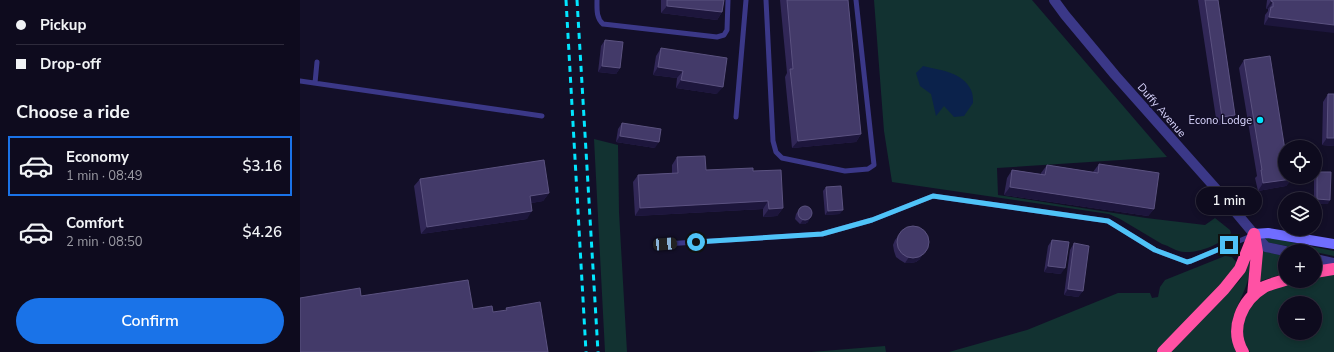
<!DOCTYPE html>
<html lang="en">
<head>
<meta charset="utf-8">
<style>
	body { margin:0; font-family:"Nunito Sans",sans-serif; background:#1c192b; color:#f1f3f6; height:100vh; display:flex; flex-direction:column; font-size:15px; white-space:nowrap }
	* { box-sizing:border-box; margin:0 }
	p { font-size:13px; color:#9b9ba4 }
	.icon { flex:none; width:22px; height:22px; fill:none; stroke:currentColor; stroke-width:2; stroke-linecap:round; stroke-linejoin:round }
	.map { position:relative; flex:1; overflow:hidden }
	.drawer { display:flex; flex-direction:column; background:#0e0b1e; width:300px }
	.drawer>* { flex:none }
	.top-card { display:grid; align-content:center; height:88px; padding:0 16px; background:#0e0b1e }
	.controls { position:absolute; left:978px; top:140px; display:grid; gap:8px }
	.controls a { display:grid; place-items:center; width:44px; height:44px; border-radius:50%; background:#0e0b1e; box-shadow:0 2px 6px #0003,0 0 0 1px #2e2b3c; font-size:20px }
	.end { position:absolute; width:18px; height:18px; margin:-9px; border:5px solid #4fc3f7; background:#111; box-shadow:0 0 0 2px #111 }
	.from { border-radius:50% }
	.bubble { position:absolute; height:28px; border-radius:14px; background:#0e0b1e; box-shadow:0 2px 6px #0003,0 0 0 1px #2e2b3c; font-size:13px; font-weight:600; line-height:28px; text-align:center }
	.car { position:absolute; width:12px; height:24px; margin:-12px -6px; border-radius:5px; box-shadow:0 0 3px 1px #0007; background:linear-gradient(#222 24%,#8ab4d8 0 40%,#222 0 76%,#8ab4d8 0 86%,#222 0) }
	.top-card b { display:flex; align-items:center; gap:14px; height:38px; font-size:15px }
	.top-card b+b { border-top:1px solid #2e2b3c }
	.top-card i { width:10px; height:10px; background:#f1f3f6 }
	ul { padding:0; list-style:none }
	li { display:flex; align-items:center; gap:12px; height:60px; margin:0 8px 6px; padding:0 8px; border:2px solid transparent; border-radius:0px }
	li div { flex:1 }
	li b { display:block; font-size:15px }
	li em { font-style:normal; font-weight:600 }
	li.on { border-color:#1a73e8 }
	li>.icon { width:36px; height:36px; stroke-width:1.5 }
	h2 { padding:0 16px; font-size:18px; line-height:48px }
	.action { display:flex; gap:8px; margin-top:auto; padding:8px 16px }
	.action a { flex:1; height:46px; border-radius:24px; background:#1a73e8; color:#fff; font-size:16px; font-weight:600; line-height:46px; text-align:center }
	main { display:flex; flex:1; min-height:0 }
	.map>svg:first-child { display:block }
</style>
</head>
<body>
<main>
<section class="drawer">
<div class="top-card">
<b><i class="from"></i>Pickup</b>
<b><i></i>Drop-off</b>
</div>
<h2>Choose a ride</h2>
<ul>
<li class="on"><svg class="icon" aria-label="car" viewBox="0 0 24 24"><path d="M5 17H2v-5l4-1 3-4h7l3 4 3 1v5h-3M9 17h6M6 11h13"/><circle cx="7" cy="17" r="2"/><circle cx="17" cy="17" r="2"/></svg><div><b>Economy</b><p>1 min · 08:49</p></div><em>$3.16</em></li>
<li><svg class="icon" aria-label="car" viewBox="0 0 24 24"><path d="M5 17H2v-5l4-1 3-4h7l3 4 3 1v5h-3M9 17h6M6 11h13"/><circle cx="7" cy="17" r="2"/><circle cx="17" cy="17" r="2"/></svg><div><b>Comfort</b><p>2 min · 08:50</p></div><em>$4.26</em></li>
</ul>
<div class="action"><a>Confirm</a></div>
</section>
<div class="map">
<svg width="1034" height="352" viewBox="0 0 1034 352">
	<rect width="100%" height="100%" fill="#130f28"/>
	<!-- green -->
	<path fill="#123231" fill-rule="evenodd" d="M574 0H732L867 157 697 168 698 195 846 218 905 225 915 218 930 230 931 233C922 244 899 253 885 252 876 252 870 246 862 244L820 219 809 214 592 182 584 131Z
		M294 139 318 145 319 212 327 352H305Z
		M965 237 1034 251V256L1015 252V251L965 242 964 239Z
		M962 251 985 256V273L961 281 960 279Z
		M925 256 932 257 936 262V269L931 275 856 352H649L727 330 818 293H850L852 298 858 297 860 287 865 280Z
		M950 261C950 270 949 278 946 286 938 308 923 328 937 352H871L940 280Z
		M1034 272V352H950C948 348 944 343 943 338 937 306 966 286 993 281 1000 280 1008 281 1015 281V275ZM985 303H1015V333H985Z
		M585 346 586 352H511Z"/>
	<!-- water -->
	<path fill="#0b224b" d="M623 66C639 70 663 72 671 90 673 94 673 99 673 103L664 116 654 117 644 106 636 116 631 94 620 86 616 73Z"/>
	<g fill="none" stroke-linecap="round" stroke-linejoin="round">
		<!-- service -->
		<path stroke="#3b3888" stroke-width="5" d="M297 0C297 9 296 18 303 24L417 37 424 35 427 30 428 0
			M466 0 473 141 476 152 482 158 545 171 568 169 574 165 556 0
			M0 81 242 116
			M15 83 17 62
			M436 117 446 0
			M365 244 522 234 572 220 633 196 808 221 855 250 887 262 891 261 951 236"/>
		<!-- tertiary -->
		<path stroke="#3b3888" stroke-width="10" d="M754 0 765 15 815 75 918 191 954 234 966 247 985 251
			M1015 259 1034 263"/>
		<!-- secondary -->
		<path stroke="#706dff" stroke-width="10" d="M954 234 968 233 1034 244"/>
		<!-- motorway -->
		<path stroke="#ff51a4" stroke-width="12" d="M1015 272 1034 269
			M953 296 957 252 954 234
			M863 352 924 289 940 269 954 234
			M943 352C929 329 942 300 964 287 971 284 978 282 985 280"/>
		<!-- rail -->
		<path stroke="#02e6ff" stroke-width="3" stroke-dasharray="6 5" stroke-linecap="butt" d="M266 0 286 352
			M277 0 298 352"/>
	</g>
	<!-- wall -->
	<path fill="#312757" d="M361 0H424L422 12 417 20 361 13Z
		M480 0H548L561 134 556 142 492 148 485 77 487 73Z
		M898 0H918L935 115 929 123 917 125Z
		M967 0H1034L964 25 965 15 968 11V9H966Z
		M305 40 320 68 316 74 298 72 301 46Z
		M361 48 417 94 376 88 377 78 353 75 356 56Z
		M944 60 985 177 992 179 986 186 958 191 955 178 957 176 939 68Z
		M1028 94H1034V146L1022 145 1023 102Z
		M322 123 355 148 316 142 318 129Z
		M377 157 406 170 453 171 483 208 477 216 463 217V209L335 216 333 182 338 175 372 173V165Z
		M799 164 854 209 848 216 704 195 707 178 712 170 741 174V173L747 165 793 172Z
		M1017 172 1028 204H1015V199H1014V177H1015V175Z
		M120 179 249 193 243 201 231 203 227 219 121 234 114 186Z
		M526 187 540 214 525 215 523 191Z
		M499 210 508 222 505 224H500L495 219 496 214Z
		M603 230 620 259 616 262 610 263H605L600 260 596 257 594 251 593 245 595 240Z
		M752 240 761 274 744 272 748 246Z
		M774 243 783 291 778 297 764 295 770 250Z"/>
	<!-- shaded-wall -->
	<path fill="#1d163c" d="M971 1 973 2 968 9H966Z
		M367 6 422 12 417 20 361 13Z
		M969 17 1034 25V33L964 25Z
		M302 66 320 68 316 74 298 72Z
		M358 67 383 71 377 78 353 75Z
		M381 80 423 87 417 94 376 88Z
		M935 115 929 123 917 125 922 117Z
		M561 134 556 142 492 148 498 141Z
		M320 136 359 142 355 148 316 142Z
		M1027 138H1034V146L1022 145Z
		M992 179 986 186 958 191 963 183Z
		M710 187 854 209 848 216 704 195Z
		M249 193 243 201 225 204 230 196Z
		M1017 199 1030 200 1028 204H1015V202Z
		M468 201 463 209 335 216 340 208Z
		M483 208 477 216 463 217 469 209Z
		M543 210 540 214 525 215 528 211Z
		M232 211 227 219 121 234 127 227Z
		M511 217 508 222 505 224H500L503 220Z
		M624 253 620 259 616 262 610 263H605L609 257Z
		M748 266 765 268 761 274 744 272Z
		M768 289 783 291 778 297 764 295Z"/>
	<!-- building -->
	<path fill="#433a69" stroke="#5b5280" d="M367 0H424L422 12 367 6Z
		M487 0H548L561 134 498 141 490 69H493Z
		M905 0H918L935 115 922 117Z
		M971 0H1034V25L969 17 971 7H973V2L971 1Z
		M305 40 323 42 320 68 302 66Z
		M361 48 427 58 423 87 381 80 383 71 358 67Z
		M970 56 985 150V177H991L992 179 963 183 961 170H962L944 60Z
		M1028 94H1034V138H1027Z
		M322 123 361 129 359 142 320 136Z
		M405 156 406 170 453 168V171L481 170 483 208 469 209 468 201 340 208 338 175 378 173 377 157Z
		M244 160 249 193 230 196 232 211 127 227 120 179Z
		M799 164 859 173 854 209 710 187 712 170 745 175 747 165 798 173Z
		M1017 172H1031L1030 200 1017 199Z
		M541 186 543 210 528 211 526 187Z
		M498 213a7 7 0 1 1 14 0a7 7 0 1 1-14 0Z
		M597 242a16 16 0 1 1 32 0a16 16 0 1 1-32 0Z
		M752 240 769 242 765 268 748 266Z
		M774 243 789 246 783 291 768 289Z
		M168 280 173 309 192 306 193 312 207 310 206 308 240 302 248 352H0V298L60 288 61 296Z"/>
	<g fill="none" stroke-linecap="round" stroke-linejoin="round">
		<!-- route -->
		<path stroke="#4fc3f7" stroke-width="5" d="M396 242 522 234 572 220 633 196 808 221 855 250 887 262 891 261 929 245"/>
	</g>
	<!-- markers -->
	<circle fill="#02e6ff" stroke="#130f28" stroke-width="1.5" cx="960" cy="120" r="4"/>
	<g text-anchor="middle" stroke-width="3" stroke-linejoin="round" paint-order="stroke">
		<!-- street labels -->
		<g font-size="11" fill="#dad6ff" stroke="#130f28">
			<text transform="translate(862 110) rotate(49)" y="4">Duffy Avenue</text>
		</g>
		<!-- poi labels -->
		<g font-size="11" fill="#dad6ff" stroke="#130f28" text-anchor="end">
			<text x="952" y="124">Econo Lodge</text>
		</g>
	</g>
</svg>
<div class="controls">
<a><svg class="icon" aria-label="locate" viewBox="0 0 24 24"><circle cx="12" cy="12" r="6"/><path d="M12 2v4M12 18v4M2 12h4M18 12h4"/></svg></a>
<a><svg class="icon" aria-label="layers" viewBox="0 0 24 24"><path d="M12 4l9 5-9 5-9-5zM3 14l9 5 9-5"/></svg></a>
<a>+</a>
<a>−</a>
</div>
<i class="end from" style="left:396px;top:242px"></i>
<i class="end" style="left:929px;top:245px"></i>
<div class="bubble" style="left:896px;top:187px;width:66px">1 min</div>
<i class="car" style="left:365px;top:244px;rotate:86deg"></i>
</div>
</main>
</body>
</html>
